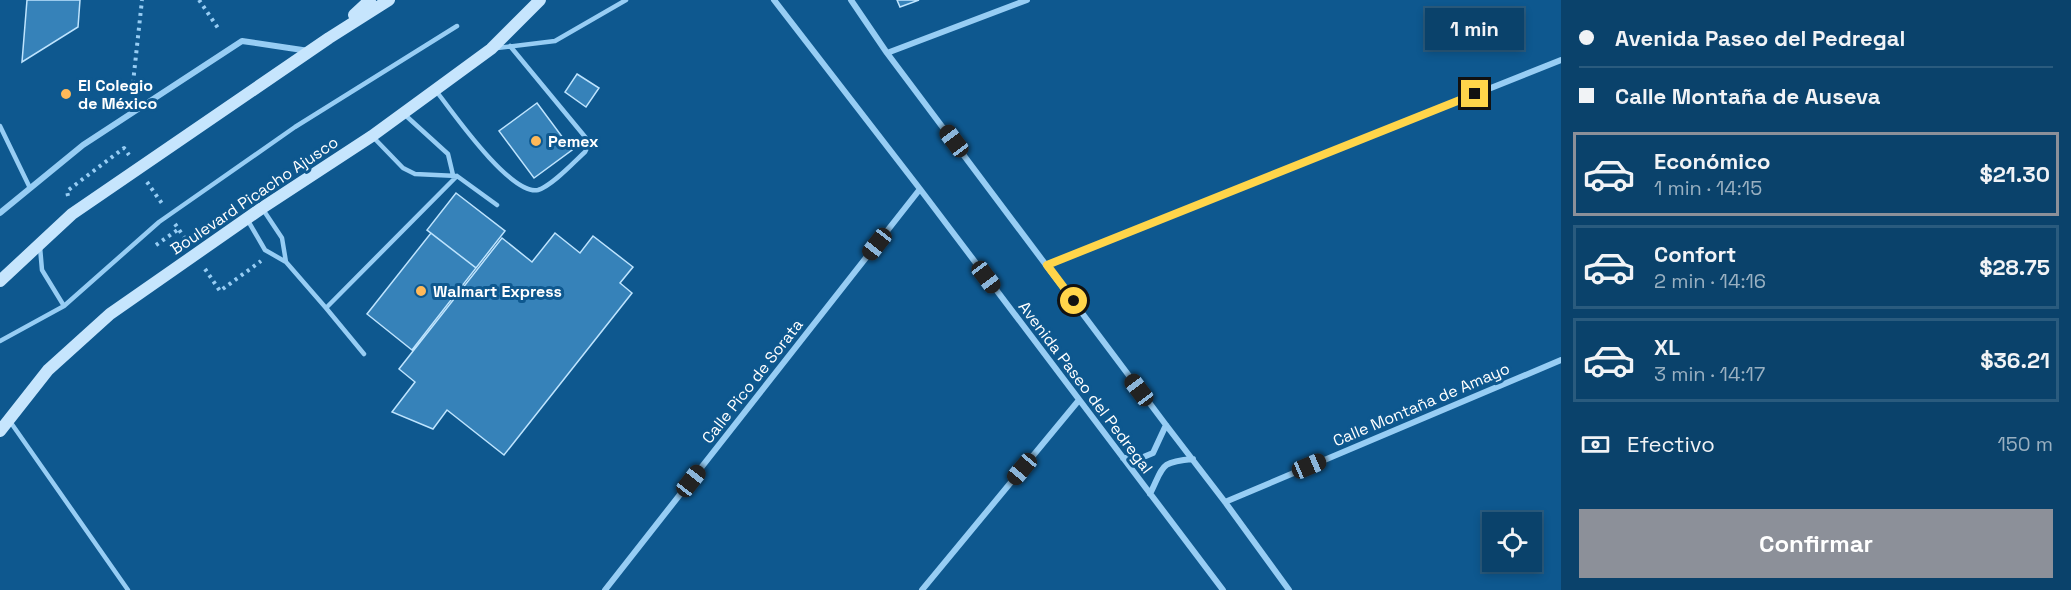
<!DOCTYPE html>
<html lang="es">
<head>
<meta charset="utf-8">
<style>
	body { margin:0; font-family:"Space Grotesk",sans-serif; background:#184d73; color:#f1f3f6; height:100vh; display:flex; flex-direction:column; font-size:22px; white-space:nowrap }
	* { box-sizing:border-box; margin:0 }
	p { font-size:20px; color:#99b0c1 }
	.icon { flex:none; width:33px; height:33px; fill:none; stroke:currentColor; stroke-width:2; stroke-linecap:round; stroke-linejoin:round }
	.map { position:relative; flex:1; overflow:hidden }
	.drawer { display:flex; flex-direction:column; background:#0a426b; width:510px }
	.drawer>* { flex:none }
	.banner { display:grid; align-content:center; height:132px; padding:0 18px; background:#0a426b }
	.tools { position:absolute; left:1482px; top:512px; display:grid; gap:12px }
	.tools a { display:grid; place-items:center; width:60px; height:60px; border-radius:0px; background:#0a426b; box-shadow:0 3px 9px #0003,0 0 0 2px #2a5b7e; font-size:30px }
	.end { position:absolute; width:27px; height:27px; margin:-14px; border:8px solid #ffd54a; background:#111; box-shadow:0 0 0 3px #111 }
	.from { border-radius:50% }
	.bubble { position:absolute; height:42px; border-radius:0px; background:#0a426b; box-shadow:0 3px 9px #0003,0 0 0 2px #2a5b7e; font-size:20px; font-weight:700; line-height:42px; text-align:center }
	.car { position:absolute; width:18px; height:36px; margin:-18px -9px; border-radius:8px; box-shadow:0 0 4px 2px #0007; background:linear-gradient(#222 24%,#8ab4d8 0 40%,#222 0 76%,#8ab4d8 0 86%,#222 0) }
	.banner b { display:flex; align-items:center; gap:21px; height:57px; font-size:22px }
	.banner b+b { border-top:2px solid #2a5b7e }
	.banner i { width:15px; height:15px; background:#f1f3f6 }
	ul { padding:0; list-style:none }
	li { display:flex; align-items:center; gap:18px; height:84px; margin:0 12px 9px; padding:0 6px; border:3px solid #2a5b7e; border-radius:0px }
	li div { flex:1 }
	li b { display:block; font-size:22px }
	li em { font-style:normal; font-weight:700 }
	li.selected { border-color:#8c9099 }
	li>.icon { width:54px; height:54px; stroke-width:1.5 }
	.pay { display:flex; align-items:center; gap:15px; height:66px; padding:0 18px; font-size:22px }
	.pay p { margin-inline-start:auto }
	.action { display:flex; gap:12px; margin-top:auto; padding:12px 18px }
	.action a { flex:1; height:69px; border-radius:0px; background:#8c9099; color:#fff; font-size:24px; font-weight:700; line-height:69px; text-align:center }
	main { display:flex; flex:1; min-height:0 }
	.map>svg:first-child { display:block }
</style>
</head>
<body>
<main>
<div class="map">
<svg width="1561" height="590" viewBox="0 0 1561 590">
	<rect width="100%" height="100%" fill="#0e588f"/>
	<!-- building -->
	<path fill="#3682b9" stroke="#bee4fe" stroke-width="1.5" d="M27 0H80L78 27 22 62Z
		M897 0H919L900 7Z
		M577 74 599 88 586 107 565 92Z
		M537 103 572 150 534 178 499 131Z
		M456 193 505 231 476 268 427 230Z
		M431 233 476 268 412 350 367 314Z
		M555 233 580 253 593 236 633 267 620 283 632 293 504 455 447 410 433 429 392 412 415 382 399 369 502 238 532 262Z"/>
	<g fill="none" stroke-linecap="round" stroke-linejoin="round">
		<!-- path -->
		<path stroke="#97cdf4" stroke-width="4" stroke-dasharray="3 4.5" stroke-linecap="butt" d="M199 0 218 28
			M133 83 142 0
			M147 182 163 205
			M68 196 67 191 124 148 129 155
			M175 224 186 240
			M156 245 179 229
			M205 269 220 291 261 261"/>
		<!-- lane -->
		<path stroke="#97cdf4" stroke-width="4.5" d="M497 48 555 41 626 0
			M437 92C453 113 511 196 538 190 552 186 574 162 585 152L588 146 586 138 510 46
			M404 114 448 154 453 175
			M0 126 30 188
			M374 138 403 168 415 174 457 176 497 205
			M262 208 282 238 286 262
			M247 219 265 250 286 262 326 308 457 176
			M40 247 42 270 64 306
			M326 308 364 354
			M0 341 64 306 159 222 295 127 457 26
			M9 420 128 590"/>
		<!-- street -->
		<path stroke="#97cdf4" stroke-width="6" d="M774 0 920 189 1223 590
			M851 0 887 53 1166 425 1225 502 1289 590
			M887 53 1027 0
			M0 213 83 145 242 41 309 51
			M1047 265 1561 60
			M1123 458H1141L1153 453 1166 425
			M1150 494C1164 466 1159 462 1193 459
			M1225 502 1561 360
			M605 590 920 189
			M922 590 1079 400"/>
		<!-- secondary -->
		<path stroke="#c6e5fd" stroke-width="12" d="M354 15 370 0
			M0 281 72 214 329 38 389 0
			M0 431 48 370 110 314 262 208 372 136 435 90 491 49 540 0"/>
	</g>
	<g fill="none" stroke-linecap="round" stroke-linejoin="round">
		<!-- route -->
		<path stroke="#ffd54a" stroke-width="8" d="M1074 301 1047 265 1475 94"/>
	</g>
	<!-- markers -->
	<g fill="#ffb959" stroke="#0e588f" stroke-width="2">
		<circle cx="66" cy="94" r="6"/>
		<circle cx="536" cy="141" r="6"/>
		<circle cx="421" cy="291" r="6"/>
	</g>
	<g text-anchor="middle" stroke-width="6" stroke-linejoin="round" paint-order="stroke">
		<!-- poi labels -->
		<g font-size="16" font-weight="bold" fill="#fff" stroke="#0e588f" text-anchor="start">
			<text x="78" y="91">El Colegio<tspan x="78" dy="18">de México</tspan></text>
			<text x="548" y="147">Pemex</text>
			<text x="433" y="297">Walmart Express</text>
		</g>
		<!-- street labels -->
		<g font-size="16" fill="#fff" stroke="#0e588f">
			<text transform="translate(254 195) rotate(-34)" y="6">Boulevard Picacho Ajusco</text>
			<text transform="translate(752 381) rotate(-52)" y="6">Calle Pico de Sorata</text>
			<text transform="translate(1086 387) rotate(53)" y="6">Avenida Paseo del Pedregal</text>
			<text transform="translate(1421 404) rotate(-23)" y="6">Calle Montaña de Amayo</text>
		</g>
	</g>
</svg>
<div class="tools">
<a><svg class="icon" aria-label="locate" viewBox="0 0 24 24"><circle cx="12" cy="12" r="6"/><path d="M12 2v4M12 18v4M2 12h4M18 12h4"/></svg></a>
</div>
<i class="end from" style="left:1074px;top:301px"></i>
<i class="end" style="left:1475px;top:94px"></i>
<div class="bubble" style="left:1425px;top:8px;width:99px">1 min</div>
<i class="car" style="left:954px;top:141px;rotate:323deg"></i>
<i class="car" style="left:877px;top:244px;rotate:218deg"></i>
<i class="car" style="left:986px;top:277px;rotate:143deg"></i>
<i class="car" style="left:1139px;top:390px;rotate:323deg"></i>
<i class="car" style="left:1309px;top:466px;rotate:67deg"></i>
<i class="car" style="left:1022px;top:469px;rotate:220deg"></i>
<i class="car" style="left:691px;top:481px;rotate:38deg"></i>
</div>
<section class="drawer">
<div class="banner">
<b><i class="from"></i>Avenida Paseo del Pedregal</b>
<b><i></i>Calle Montaña de Auseva</b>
</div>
<ul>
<li class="selected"><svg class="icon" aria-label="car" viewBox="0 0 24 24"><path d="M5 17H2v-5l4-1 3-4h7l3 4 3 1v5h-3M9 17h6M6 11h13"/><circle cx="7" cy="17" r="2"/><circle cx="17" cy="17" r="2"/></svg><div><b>Económico</b><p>1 min · 14:15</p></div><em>$21.30</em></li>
<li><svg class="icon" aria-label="car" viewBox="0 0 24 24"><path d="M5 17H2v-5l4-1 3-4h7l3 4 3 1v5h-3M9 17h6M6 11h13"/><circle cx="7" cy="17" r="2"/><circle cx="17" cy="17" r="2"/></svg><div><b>Confort</b><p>2 min · 14:16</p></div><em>$28.75</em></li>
<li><svg class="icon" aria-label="car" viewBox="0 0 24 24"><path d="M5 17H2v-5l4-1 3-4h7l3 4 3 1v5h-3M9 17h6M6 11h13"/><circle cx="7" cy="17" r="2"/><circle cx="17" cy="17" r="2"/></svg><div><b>XL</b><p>3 min · 14:17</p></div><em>$36.21</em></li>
</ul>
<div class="pay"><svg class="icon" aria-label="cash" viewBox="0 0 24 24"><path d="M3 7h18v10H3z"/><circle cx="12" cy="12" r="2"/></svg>Efectivo<p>150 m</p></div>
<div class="action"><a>Confirmar</a></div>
</section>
</main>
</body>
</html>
